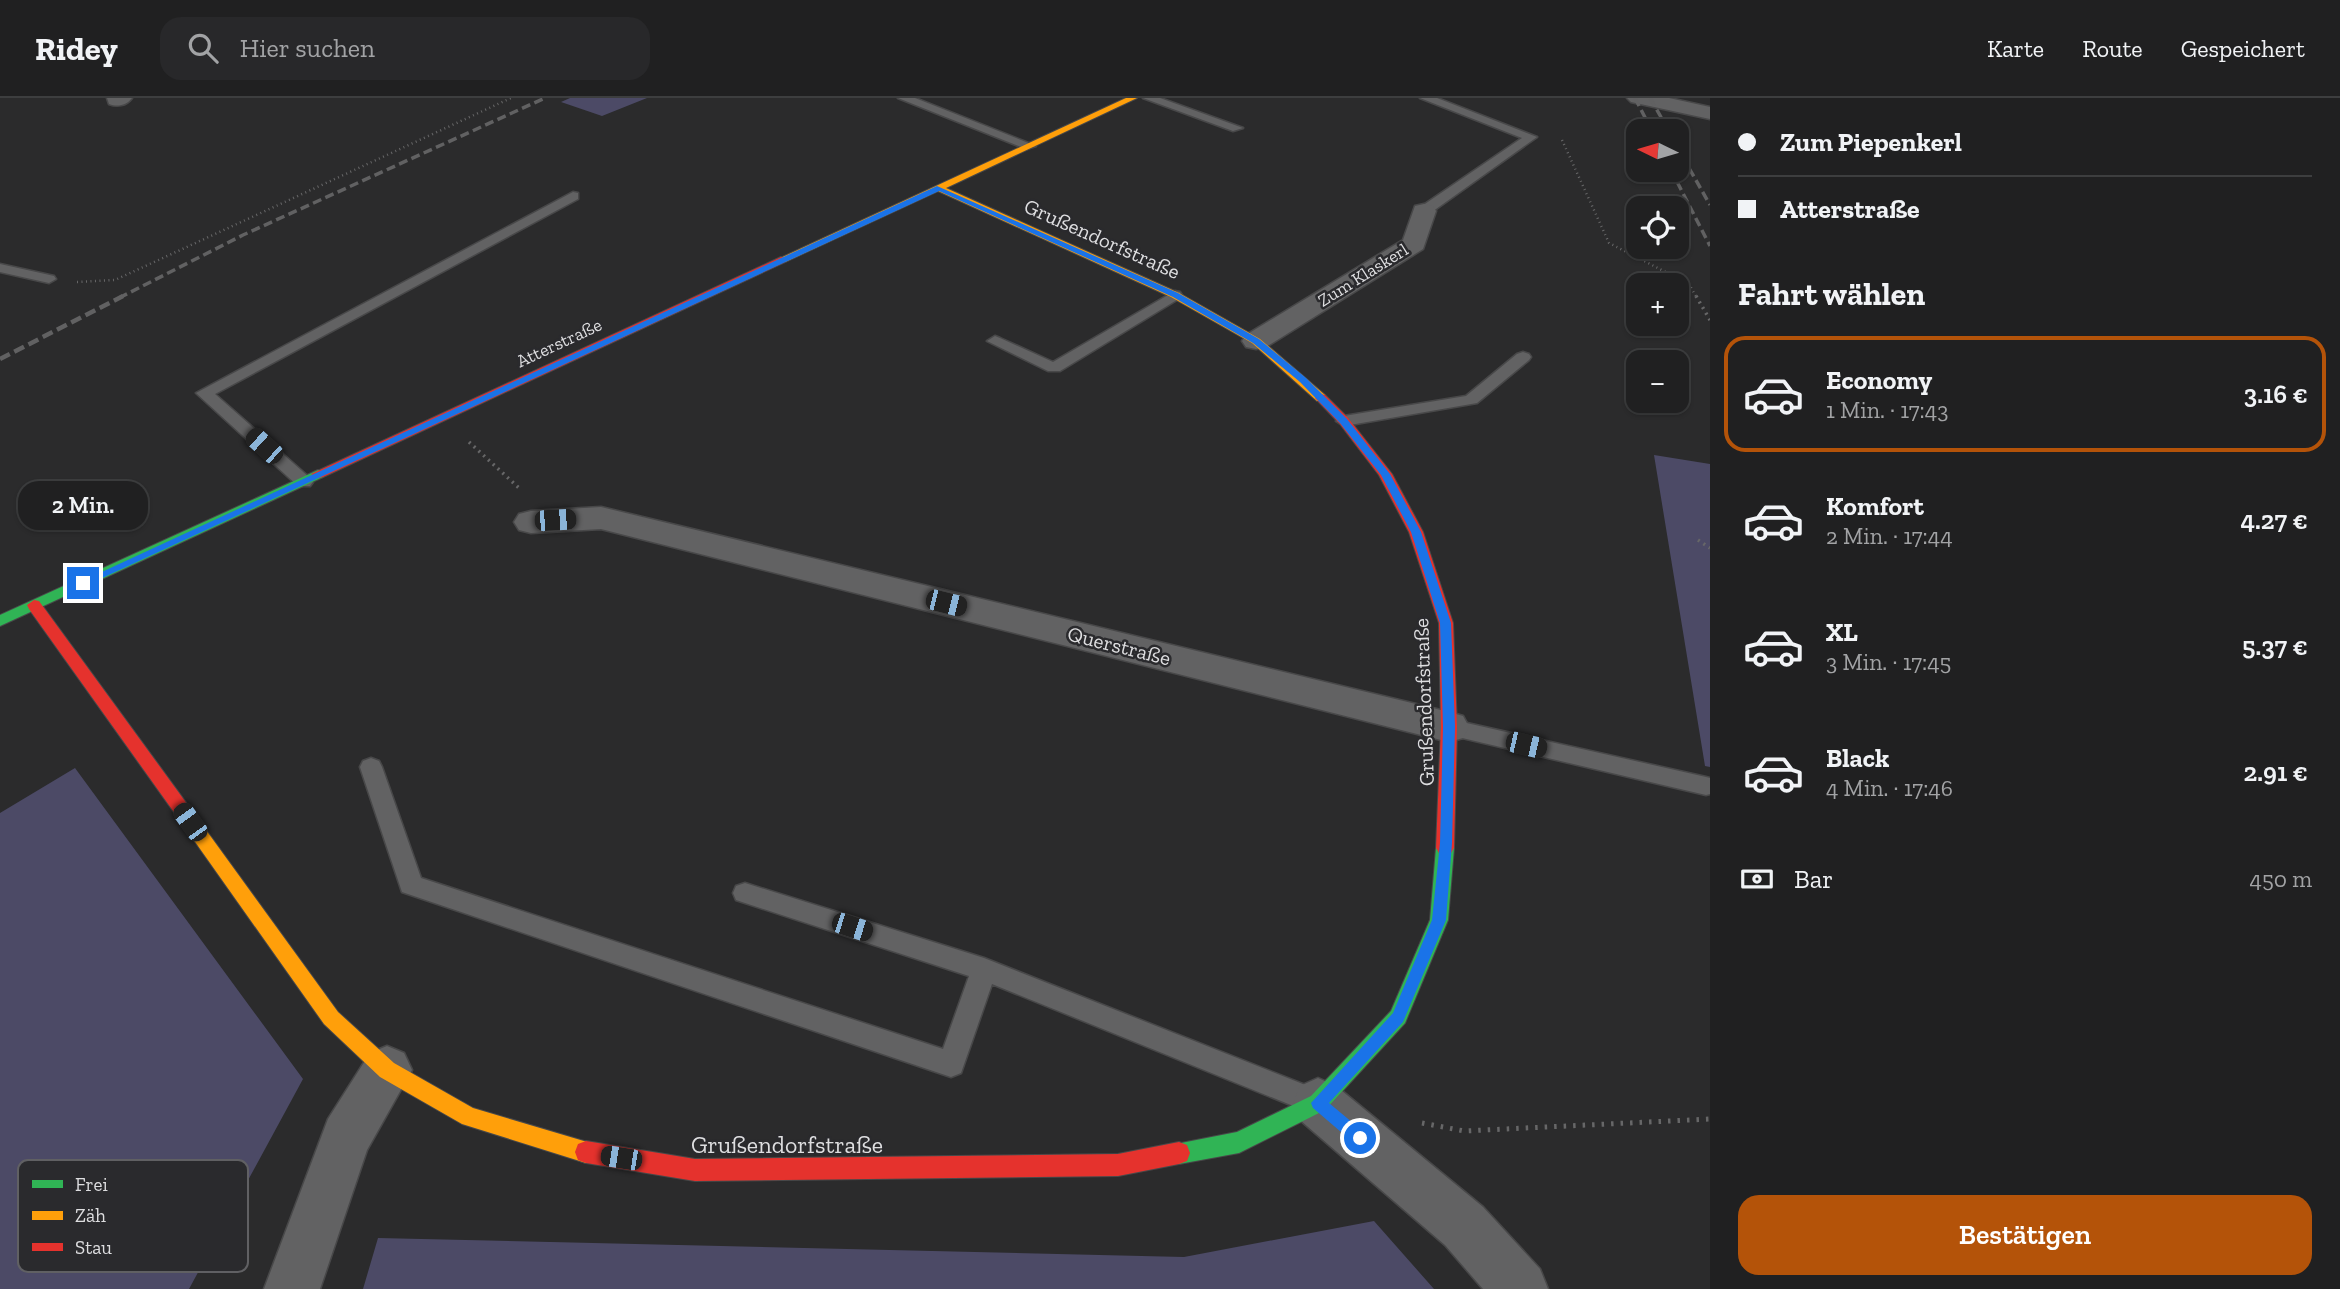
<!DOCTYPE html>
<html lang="de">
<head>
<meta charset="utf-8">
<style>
	body { margin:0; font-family:"Zilla Slab",serif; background:#28282a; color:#f1f3f6; height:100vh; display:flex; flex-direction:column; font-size:26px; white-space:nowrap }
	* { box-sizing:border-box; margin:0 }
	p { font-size:23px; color:#a2a3a5 }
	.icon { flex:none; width:38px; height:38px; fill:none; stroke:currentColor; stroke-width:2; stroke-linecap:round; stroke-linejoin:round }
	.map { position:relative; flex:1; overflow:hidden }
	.side { display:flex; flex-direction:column; background:#202021; width:630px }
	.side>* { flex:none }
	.hud { display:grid; align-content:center; height:154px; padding:0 28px; background:#202021 }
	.needle { width:46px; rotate:275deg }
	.controls { position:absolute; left:1626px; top:21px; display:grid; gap:14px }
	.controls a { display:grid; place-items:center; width:63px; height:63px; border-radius:14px; background:#202021; box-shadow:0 2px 5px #0004,0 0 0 2px #3d3e3f; font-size:35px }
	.end { position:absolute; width:32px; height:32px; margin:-16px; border:9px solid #1a73e8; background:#fff; box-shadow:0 0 0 4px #fff }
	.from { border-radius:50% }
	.bubble { position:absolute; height:49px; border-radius:21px; background:#202021; box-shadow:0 2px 5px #0004,0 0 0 2px #3d3e3f; font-size:23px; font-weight:600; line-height:49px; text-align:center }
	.car { position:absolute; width:21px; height:42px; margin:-21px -10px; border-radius:9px; box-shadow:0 0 5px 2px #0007; background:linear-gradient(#222 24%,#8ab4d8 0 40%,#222 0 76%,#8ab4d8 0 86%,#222 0) }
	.hud b { display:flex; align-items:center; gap:24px; height:66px; font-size:26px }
	.hud b+b { border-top:2px solid #3d3e3f }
	.hud i { width:18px; height:18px; background:#f1f3f6 }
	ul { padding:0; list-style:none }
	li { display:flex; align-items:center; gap:21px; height:116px; margin:0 14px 10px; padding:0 14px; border:4px solid transparent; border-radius:21px }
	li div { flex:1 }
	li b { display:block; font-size:26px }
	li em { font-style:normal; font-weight:600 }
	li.active { border-color:#b45309 }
	li>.icon { width:63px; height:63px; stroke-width:1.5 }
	h2 { padding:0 28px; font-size:32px; line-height:84px }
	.pay { display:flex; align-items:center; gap:18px; height:77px; padding:0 28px; font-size:26px }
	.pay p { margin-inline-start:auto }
	.cta { display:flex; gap:14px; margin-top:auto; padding:14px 28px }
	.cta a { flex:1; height:80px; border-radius:21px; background:#b45309; color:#fff; font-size:28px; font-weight:600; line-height:80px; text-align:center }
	header { display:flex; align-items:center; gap:42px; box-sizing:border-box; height:98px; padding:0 35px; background:#202021; border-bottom:2px solid #3d3e3f }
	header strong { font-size:33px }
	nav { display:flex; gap:38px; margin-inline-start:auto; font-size:24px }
	.search { width:490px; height:63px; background:#28282a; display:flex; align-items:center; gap:18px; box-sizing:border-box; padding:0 24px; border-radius:21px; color:#a2a3a5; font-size:26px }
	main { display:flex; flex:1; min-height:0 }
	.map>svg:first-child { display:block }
</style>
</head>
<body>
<header>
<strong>Ridey</strong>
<div class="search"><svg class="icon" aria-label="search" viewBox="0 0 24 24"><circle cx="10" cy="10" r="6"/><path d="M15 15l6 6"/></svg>Hier suchen</div>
<nav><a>Karte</a><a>Route</a><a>Gespeichert</a></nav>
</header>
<main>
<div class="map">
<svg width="1710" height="1191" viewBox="0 0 1710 1191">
	<rect width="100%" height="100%" fill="#2b2b2c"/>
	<!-- green -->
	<path fill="#4c4a66" d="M570 0H647L602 18 561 4Z
		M1654 357 1710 366V669L1705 668Z
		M75 670 303 981 189 1191H0V715Z
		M1374 1123 1434 1191H363L378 1140 1184 1159Z"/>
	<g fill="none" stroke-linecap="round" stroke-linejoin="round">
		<defs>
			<path id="lane" d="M898 0H915L1036 48 1026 51Z
				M1143 0H1160L1243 30 1233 33Z
				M1420 0H1437L1537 39 1429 116H1419V110L1522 40Z
				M573 94 578 95V101L215 296 310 380 313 384 310 388H298L196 295Z
				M0 166 54 178 56 181 49 185 0 174Z
				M1175 193 1180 194 1182 197 1180 200 1060 273H1048L987 243 995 238 1000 240 1053 264Z
				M1523 254 1529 256 1531 259 1529 262 1477 305 1344 328 1336 323 1344 318 1466 298 1517 256Z
				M1449 621 1706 679 1710 680V696L1706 697 1441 635 1438 629 1441 623Z
				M371 660 379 663 382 669 421 780 943 951 969 878 736 802 733 795 736 788 745 785 984 860 1323 994 1327 1003 1323 1012 1313 1016 992 886 961 975 951 979 402 794 360 669 363 663Z"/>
			<path id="street" d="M107 0H132C126 8 117 9 109 6Z
				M1627 0H1669L1710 9V21L1631 4Z
				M1424 106 1433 108 1436 113 1423 151 1266 249 1256 251 1246 249 1242 243 1246 237 1403 142 1415 108Z
				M601 409 1449 614 1463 618 1469 629 1463 640 1449 644 601 431 531 435 519 432 514 424 519 416 531 413Z
				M387 948 404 955 412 972 367 1052 320 1191H264L328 1021 370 955Z
				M1318 980 1336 988 1483 1109 1540 1171 1548 1191H1483L1445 1147 1300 1022 1293 1005 1300 988Z"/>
			<path id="fast" d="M318 372 325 376 323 379 0 528V517Z
				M1445 743 1451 745 1454 750 1448 822 1405 925 1325 1012 1239 1055 1179 1066 1171 1063 1168 1055 1171 1047 1237 1034 1311 998 1391 913 1430 822 1436 750 1439 745Z"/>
			<path id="slow" d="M1126 0H1137L946 90 1179 195 1260 241 1325 297V303H1317L1252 245 1171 199 938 93 785 164 776 162Z
				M192 719 198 721 338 914 394 965 473 1010 594 1046 597 1054 594 1062 586 1065 462 1026 380 979 324 926 186 731 183 726 186 721Z"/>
			<path id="jam" d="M781 159 785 160V164L323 379 318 380 311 376Z
				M1321 296 1325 297 1348 320 1392 376 1423 434 1453 525 1457 629 1454 750 1451 755 1445 757 1439 755 1436 750 1441 629 1439 525 1409 434 1379 377 1340 326 1315 300Z
				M34 502 39 503 198 721 201 726 198 731 192 733 186 731 29 511 27 507Z
				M586 1043 695 1061 1118 1056 1179 1044 1187 1047 1190 1055 1187 1063 1179 1066 1118 1078 695 1083 586 1065 578 1062 575 1054 578 1046Z"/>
		</defs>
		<!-- lane casing -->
		<use href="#lane" stroke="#484849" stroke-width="3"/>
		<!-- street casing -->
		<use href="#street" stroke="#484849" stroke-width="3"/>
		<!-- fast casing -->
		<use href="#fast" stroke="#484849" stroke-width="2"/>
		<!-- slow casing -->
		<use href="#slow" stroke="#484849" stroke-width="2"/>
		<!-- jam casing -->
		<use href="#jam" stroke="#484849" stroke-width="2"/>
		<!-- path-far2 -->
		<path stroke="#676768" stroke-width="2.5" stroke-dasharray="1 3.5" stroke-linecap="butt" d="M1562 42 1609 145 1689 186 1697 200
			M77 184 115 182 511 0"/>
		<!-- path-far1 -->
		<path stroke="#676768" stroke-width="3.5" stroke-dasharray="2 4.5" stroke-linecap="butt" d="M1696 198 1710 222
			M469 344 519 390
			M1698 442 1710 450"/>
		<!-- path -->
		<path stroke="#676768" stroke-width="5" stroke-dasharray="2.5 7" stroke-linecap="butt" d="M1422 1025 1464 1033 1710 1021"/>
		<!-- lane -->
		<use href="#lane" fill="#626263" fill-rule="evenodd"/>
		<!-- street -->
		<use href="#street" fill="#626263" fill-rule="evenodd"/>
		<!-- fast -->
		<use href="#fast" fill="#30b455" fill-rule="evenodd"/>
		<!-- slow -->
		<use href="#slow" fill="#ff9f0a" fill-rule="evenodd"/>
		<!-- jam -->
		<use href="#jam" fill="#e5322d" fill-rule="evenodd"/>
		<!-- rail-far1 -->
		<path stroke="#616162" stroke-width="3.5" stroke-dasharray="9 4.5" stroke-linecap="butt" d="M1635 0 1652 33
			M1650 0 1669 33
			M1676 47 1710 107
			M1671 72 1710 148
			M119 200 243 137 545 0"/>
		<!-- rail -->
		<path stroke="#616162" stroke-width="4.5" stroke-dasharray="11 5" stroke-linecap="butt" d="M0 261 123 198"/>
	</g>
	<!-- route -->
	<path fill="#1a73e8" d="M937 88 1178 195 1259 241 1306 280 1347 321 1390 376 1421 434 1451 525 1455 629 1452 745 1446 822 1403 924 1329 1005 1365 1035 1368 1040 1365 1046 1360 1048 1355 1046 1313 1010 1311 1005 1393 915 1432 822 1440 745 1443 629 1440 525 1411 434 1381 377 1340 325 1300 284 1253 245 1173 199 939 93 87 487 78 485Z"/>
	<g text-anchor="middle" stroke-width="5" stroke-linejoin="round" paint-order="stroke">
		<!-- far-street labels -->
		<g font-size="18" fill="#dedee0" stroke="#2a2a2d">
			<text transform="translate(1363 177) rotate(-32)" y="6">Zum Klaskerl</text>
			<text transform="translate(559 245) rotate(-25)" y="6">Atterstraße</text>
		</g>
		<!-- street labels -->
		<g font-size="21" fill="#dedee0" stroke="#2a2a2d">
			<text transform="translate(1102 141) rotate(24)" y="7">Grußendorfstraße</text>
			<text transform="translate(1119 548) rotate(14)" y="7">Querstraße</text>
			<text transform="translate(1424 604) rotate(-92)" y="7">Grußendorfstraße</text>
		</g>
		<!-- near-street labels -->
		<g font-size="24" fill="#dedee0" stroke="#2a2a2d">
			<text x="787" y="1055">Grußendorfstraße</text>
		</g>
	</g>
	<!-- legend -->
	<rect x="18" y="1062" width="230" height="112" rx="10" fill="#2a2a2d" stroke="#606063" stroke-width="2"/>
	<rect x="32" y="1082" width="31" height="8" fill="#30b455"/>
	<rect x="32" y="1113" width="31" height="9" fill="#ff9f0a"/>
	<rect x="32" y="1145" width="31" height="8" fill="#e5322d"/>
	<g font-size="19" fill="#dedee0">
		<text x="75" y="1093">Frei</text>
		<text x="75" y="1124">Zäh</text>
		<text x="75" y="1156">Stau</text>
	</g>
</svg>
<div class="controls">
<a><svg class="needle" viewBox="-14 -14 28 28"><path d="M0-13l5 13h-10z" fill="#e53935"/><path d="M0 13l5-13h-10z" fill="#a2a3a5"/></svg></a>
<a><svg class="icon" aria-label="locate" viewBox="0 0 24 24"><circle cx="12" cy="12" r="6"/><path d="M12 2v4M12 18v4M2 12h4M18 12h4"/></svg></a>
<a>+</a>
<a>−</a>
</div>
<i class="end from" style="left:1360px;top:1040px"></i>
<i class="end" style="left:83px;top:485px"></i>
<div class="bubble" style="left:18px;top:383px;width:130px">2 Min.</div>
<i class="car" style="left:264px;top:348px;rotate:312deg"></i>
<i class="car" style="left:555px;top:422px;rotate:87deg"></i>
<i class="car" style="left:946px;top:505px;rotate:104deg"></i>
<i class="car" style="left:1526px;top:647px;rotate:103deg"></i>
<i class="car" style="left:190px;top:724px;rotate:324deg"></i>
<i class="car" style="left:852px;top:829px;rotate:108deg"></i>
<i class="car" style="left:621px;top:1060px;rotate:279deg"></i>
</div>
<section class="side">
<div class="hud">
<b><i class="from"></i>Zum Piepenkerl</b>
<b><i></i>Atterstraße</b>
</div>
<h2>Fahrt wählen</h2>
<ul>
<li class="active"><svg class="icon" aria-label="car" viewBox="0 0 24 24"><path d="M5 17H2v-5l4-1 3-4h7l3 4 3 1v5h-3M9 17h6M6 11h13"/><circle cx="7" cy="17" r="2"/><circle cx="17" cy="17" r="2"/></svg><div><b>Economy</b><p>1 Min. · 17:43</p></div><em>3.16 €</em></li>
<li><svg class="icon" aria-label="car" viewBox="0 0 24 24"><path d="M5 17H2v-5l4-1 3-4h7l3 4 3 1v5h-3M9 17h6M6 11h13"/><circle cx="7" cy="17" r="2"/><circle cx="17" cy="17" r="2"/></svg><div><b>Komfort</b><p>2 Min. · 17:44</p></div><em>4.27 €</em></li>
<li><svg class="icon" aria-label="car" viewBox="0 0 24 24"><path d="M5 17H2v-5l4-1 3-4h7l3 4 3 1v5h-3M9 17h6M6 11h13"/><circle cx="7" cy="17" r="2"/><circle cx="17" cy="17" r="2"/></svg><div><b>XL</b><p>3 Min. · 17:45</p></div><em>5.37 €</em></li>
<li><svg class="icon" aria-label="car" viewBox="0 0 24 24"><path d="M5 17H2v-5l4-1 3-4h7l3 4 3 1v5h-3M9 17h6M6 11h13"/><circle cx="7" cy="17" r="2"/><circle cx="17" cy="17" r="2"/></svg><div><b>Black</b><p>4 Min. · 17:46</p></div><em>2.91 €</em></li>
</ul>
<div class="pay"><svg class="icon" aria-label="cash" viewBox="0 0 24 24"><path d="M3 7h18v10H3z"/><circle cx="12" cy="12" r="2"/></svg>Bar<p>450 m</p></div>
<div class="cta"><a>Bestätigen</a></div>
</section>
</main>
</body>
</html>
